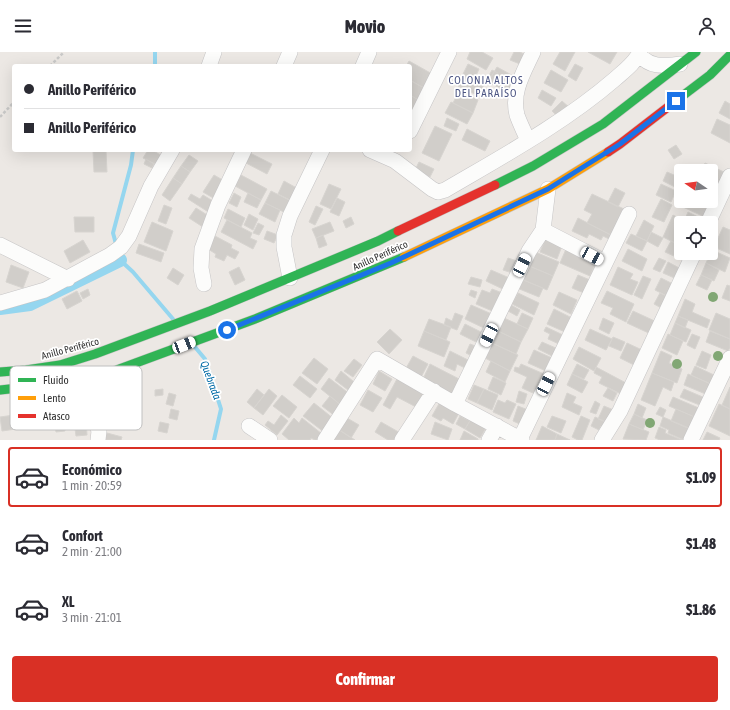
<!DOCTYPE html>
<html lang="es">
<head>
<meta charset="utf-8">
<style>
	body { margin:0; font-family:"Asap Condensed",sans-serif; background:#f7f7f7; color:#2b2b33; height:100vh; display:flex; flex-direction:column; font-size:15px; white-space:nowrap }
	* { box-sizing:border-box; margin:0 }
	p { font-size:13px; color:#7c7c81 }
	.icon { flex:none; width:22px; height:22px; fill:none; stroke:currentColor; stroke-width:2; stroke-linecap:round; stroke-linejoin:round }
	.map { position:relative; height:388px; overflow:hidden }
	.panel { display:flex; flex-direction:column; background:#fff; flex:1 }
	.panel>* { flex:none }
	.top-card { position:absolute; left:12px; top:12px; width:400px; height:88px; border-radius:4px; box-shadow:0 4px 16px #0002; display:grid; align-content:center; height:88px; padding:0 12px; background:#fff }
	.needle { width:26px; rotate:283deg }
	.buttons { position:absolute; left:674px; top:112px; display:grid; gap:8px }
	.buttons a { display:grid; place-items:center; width:44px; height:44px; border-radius:4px; background:#fff; box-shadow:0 4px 16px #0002; font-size:20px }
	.end { position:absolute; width:18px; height:18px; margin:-9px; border:5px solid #1a73e8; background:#fff; box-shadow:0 0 0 2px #fff }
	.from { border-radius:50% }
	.car { position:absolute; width:12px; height:24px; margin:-12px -6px; border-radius:5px; box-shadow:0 0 3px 1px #0007; background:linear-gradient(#fff 24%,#345 0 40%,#fff 0 76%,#345 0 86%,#fff 0) }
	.top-card b { display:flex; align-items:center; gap:14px; height:38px; font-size:15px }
	.top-card b+b { border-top:1px solid #e1e1e2 }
	.top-card i { width:10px; height:10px; background:#2b2b33 }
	ul { padding:7px 0 0; list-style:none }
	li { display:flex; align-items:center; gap:12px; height:60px; margin:0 8px 6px; padding:0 4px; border:2px solid transparent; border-radius:4px }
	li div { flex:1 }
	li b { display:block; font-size:15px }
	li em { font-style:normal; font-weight:800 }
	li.active { border-color:#d93025 }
	li>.icon { width:36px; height:36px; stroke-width:1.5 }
	.action { display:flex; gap:8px; margin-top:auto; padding:8px 12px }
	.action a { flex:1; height:46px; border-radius:4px; background:#d93025; color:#fff; font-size:16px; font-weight:800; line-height:46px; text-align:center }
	header { display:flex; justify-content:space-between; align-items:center; height:52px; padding:0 12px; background:#fff; font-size:18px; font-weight:800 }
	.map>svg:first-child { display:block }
</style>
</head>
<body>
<header><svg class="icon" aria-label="menu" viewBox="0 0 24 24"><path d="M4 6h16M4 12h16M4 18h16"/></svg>Movio<svg class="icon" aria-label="person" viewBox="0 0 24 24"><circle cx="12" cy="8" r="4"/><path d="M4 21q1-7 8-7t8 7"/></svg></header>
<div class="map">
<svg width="730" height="388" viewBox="0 0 730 388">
	<rect width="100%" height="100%" fill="#ece8e4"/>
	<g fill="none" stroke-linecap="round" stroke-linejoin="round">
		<!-- stream -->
		<path stroke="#95d6ef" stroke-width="4" d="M155 14V0
			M116 192 113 181 131 113 133 98
			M119 203 120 208 133 220 173 267
			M195 295 205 307 221 357 214 388"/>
		<!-- canal -->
		<path stroke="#95d6ef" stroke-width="14" d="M0 256 30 252 120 208"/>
	</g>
	<!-- building -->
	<path fill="#d1ceca" stroke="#d7d4d0" d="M470 0H482L493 6 486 18 467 7Z
		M514 0H520L529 5 525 14 510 8Z
		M560 0H575L565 19 553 12Z
		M588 0H617L610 12Z
		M409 9 434 23 426 37 410 28V14H406Z
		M468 12 479 17 474 28 463 22Z
		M575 12 583 16 576 29 568 24Z
		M497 15 517 26 509 41 488 30Z
		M492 18 498 21 493 32 486 29Z
		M551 18 568 28 561 40 544 31Z
		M463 22 484 32 479 44 458 34Z
		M411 29 426 37 420 49 410 43Z
		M542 38 556 46 551 54 538 46Z
		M459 39 478 48 473 61 453 51Z
		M410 43 420 49 413 61 410 60Z
		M562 49 570 56 559 66 552 59Z
		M725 49 730 52V67L719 61Z
		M451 50 473 61 467 72 445 61Z
		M447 66 459 72 456 79 444 74Z
		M717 67 730 73V91L711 81Z
		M435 74 452 82 439 109 422 101Z
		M467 77 490 89 485 99 462 88Z
		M676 93 682 102 674 107 668 98Z
		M148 98H152L164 105 159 114 143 106Z
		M93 99H106L107 120H94Z
		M250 101 272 112 267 122 246 111Z
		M189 103 198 109 190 120 181 114Z
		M146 107 154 112 152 116 144 112Z
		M419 110 434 117 430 125 415 118Z
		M705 111 728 122 722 134 711 128V119H701Z
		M181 114 190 120 182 132 173 126Z
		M667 120 681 126 677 136 663 129Z
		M214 123 226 130 215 147 203 140Z
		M241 123 267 137 261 148 235 134Z
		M173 126 182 132 170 149 162 143Z
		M284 129 302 139 296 151 278 142Z
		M329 132 341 137 331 157 320 152Z
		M661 132 676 139 671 150 656 143Z
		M615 136 625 141 618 155 608 150Z
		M271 139 293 150 288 162 265 151Z
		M234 141 241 145 237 155 229 151Z
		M248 141 261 148 257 156 244 150Z
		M191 142 200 147 203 143 216 151 210 161 188 147Z
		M592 142 624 157 611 183 587 171 592 162 584 158Z
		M337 146 345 150 339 164 330 160Z
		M661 147 672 153 664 170 652 165Z
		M686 149H703L715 155 709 167 683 155Z
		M265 151 280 158 275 170 259 162Z
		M164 153 172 156 166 172 158 169Z
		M316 154 323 157 315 173 309 170Z
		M196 156 212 166 206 177 189 166Z
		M228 157 245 166 241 175 224 166Z
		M688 160 702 167 700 171H692L685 167Z
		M249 162 258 167 253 178 244 173Z
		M673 163 688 171H681V194L663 185Z
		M74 165H94V180H75Z
		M351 165 354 172 346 176 343 169Z
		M578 166 611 183 609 187 603 184 601 188 589 182 587 186 572 179Z
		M227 168 252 181 250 186 257 189 253 197 221 180Z
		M644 168 654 174 647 189 636 184Z
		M152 170 173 179 166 199 144 190Z
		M330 170 334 179 316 186 312 177Z
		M258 171 264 174 259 183 253 181Z
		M723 175 730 178V202L714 195Z
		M267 179 278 183 274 191 264 187Z
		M651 180 663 186 658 195 647 189Z
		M631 182 647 189 642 199 626 191Z
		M323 183 327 193 319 196 316 186Z
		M215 184 232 193 231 196 239 200 235 207 227 203 224 209 215 205 216 202 208 197Z
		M83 188 90 200 70 211 64 199Z
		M545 188 562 194 557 207 540 200Z
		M671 189 681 194V201H689L685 209 665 200Z
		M139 192 164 201 161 210 136 201Z
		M566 197 596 210 590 224 560 211Z
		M628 197 647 207 642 219 622 209Z
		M712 198 730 206 725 220 706 211Z
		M533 199 559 210 553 224 527 213Z
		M508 206 520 210 515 222 503 218Z
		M659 206 666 209 660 220 653 217Z
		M668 210 683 218 679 228 663 221Z
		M706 211 719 218 714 229 701 223Z
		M11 213 29 220 23 236 6 230Z
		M527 213 553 224 547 238 521 227Z
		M239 215 245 228 235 233 229 220Z
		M618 215 633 222 630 227 638 230 632 243 610 233Z
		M173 216 184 223 178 233 167 226Z
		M491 218 514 228 509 240 486 229Z
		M578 223 590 228 584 241 572 236Z
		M701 223 712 228 707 238 696 233Z
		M643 224 651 227 642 247 634 243Z
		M471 225 482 228 480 235 468 232Z
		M661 226 677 234 671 246 655 238Z
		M521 227 543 236 539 245 517 236Z
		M727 233 730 234V249L722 246Z
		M88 237 90 243 83 247 80 241Z
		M492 237 505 242 497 261 476 252 482 238 490 241Z
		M471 238 477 240 475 246 469 243Z
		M77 239 82 249 67 257 62 247Z
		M607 239 634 252 626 270 610 262 613 256 601 251Z
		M559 240 577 248 571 262 553 253Z
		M518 241 539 251 534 263 512 252Z
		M660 241 671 246 665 258 654 252Z
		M685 247 695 252 692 260 710 268 707 276 678 264Z
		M471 253 494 263 488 278 465 267Z
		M511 253 520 258 517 264 508 259Z
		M554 257 572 266 565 280 547 272Z
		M633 259 659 271 653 283 627 271Z
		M455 261 463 264 457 278 444 273 446 266 452 269Z
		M522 261 533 266 528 277 517 272Z
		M716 261 730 267V287L709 278Z
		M678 264 688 268 685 276 675 271Z
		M504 266 528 277 521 290 498 279Z
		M603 266 614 271 609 282 599 277Z
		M429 267 451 275 446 288 424 279Z
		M675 271 691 278 686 290 670 283Z
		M465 272 487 283 482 293 460 282Z
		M546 275 563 283 559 292 548 287 550 282 544 279Z
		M390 277 402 288 389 302 377 290Z
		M590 277 612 287 606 298 585 288Z
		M424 279 450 290 444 305 418 294Z
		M498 279 521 290 516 302 492 291Z
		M710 279 730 287V296L728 299 706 290Z
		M668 282 683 289 677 303 662 296Z
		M692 282 700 285 695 297 687 293Z
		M613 285 625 290 621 299 609 294Z
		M542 290 558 297 554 305 538 297Z
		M492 291 518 303 510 319 485 306Z
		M627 291 642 298 634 313 620 306Z
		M470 292 478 295 474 305 466 301Z
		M579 295 601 306 594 319 573 307Z
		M534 298 552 306 546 319 528 311Z
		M450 299 470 309 467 317 457 312 455 319 444 314Z
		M661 299 672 304 669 311 682 317 677 331 652 321Z
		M702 299 711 303 706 317 696 313Z
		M413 304 428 312 420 327 405 318Z
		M314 306 328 317 317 332 302 321Z
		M354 307 362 313 353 325 344 319Z
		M491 309 510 319 505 330 486 320Z
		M430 312 463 329 455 344 423 327Z
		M521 312 544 322 535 342 522 336 527 325 514 319 515 315 519 316Z
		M577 312 589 318 584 327 572 322Z
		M695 314 716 324 713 333 691 323Z
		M596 315 626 331 621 342 599 331 602 325 594 321Z
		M341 319 354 330 348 338 335 328Z
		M379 319 392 327 385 339 373 332Z
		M652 321 674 330 671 339 663 335 655 354 641 348Z
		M572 322 588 330 582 341 567 333Z
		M688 322 713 333 708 343 684 333Z
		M300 324 317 337 310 346 293 333Z
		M493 325 506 331 501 343 488 337Z
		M329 326 351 343 342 354 321 337Z
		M397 327 425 342 418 356 397 345 390 357 383 353Z
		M474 333 484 337 477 351 468 347Z
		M730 335V357L722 353Z
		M608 336 617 341 613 349 603 344Z
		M163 337V343L155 344V338Z
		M257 337 264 343 254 356 247 350Z
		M269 337 277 344 263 363 254 356Z
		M484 337 498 343 492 358 477 351Z
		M684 337 705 346 702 354 680 345Z
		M368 338 382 346 373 360 360 353Z
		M519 339 527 342 524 352 516 350Z
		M169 341 176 343 173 354 166 352Z
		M567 341 576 345 573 351 582 355 579 363 562 355Z
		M282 343 297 355 289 366 273 354Z
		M330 344 342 354 335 364 322 354Z
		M673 345 701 357 697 366 669 354Z
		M498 348 505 351 507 348 516 352 509 367 493 360Z
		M595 349 600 352 596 362 590 360Z
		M440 350 459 361 453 372 443 366 441 369 432 364Z
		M314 351 334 367 324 380 303 364Z
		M638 352 646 356 642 366 634 362Z
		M719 352 730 357V384L709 374Z
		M518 354 528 358 522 373 513 369Z
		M604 354 616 359 611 372 598 367Z
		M660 355 666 358 663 365 656 362Z
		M171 357 179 359 177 368 169 366Z
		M676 357 697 366 692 378 671 369Z
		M21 362 23 376 2 379 0 365Z
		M634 362 647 368 643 378 629 372Z
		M281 363 288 369 277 383 265 373 268 369 274 373Z
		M460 364 470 369 465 377 456 372Z
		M552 364 566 369 561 381 547 375Z
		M581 364 590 368 582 388H578L572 385Z
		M63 365 65 379 56 380 54 366Z
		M472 365 487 374 480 386 465 377Z
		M595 365 611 372 608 378 601 374 599 378 591 374Z
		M663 365 689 376 684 388 668 381 669 378 660 374Z
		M294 366 299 371 302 366 322 382 317 388H315L311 386 310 388H289L282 382Z
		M347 366 359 373 351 386 339 378Z
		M86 368 87 383 76 384 74 369Z
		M160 370 169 372 167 381 158 379Z
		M381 370 402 382 398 388H388L375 380Z
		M435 370 452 377 448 388 431 382Z
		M629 372 649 380 646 388 623 387Z
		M542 374 557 382 555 388H536Z
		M335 375 355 388H327Z
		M659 375 666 378 665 381 682 388H660L655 386Z
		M464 379 478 387V388H460Z
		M707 380 720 386 719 388H703Z
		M107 381 122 385 121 388H105Z
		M557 382 570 388H555Z"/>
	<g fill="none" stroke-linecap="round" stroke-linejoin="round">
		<defs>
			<path id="street" d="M639 3C652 16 662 14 680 12
				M209 14 214 0
				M284 14 290 0
				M363 14 369 0
				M410 79 449 0
				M528 89C525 81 520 72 517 63 511 40 524 20 533 0
				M370 98 395 109 432 137 438 140 445 138C503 104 564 71 615 27 624 19 635 11 640 0
				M708 171 730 124
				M543 178 605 210
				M0 193 68 227
				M290 226 284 195V183L290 164 322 98
				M204 232 201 216 202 197 218 153 244 98
				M0 251 45 238 110 203 121 195 129 184 151 134 172 98
				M81 329 99 379 98 388
				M455 352 529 199 543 178 548 137
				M249 374 270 388
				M520 387 629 162
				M325 388 377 307 455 352 522 388
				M402 388 434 339
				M489 388 497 374
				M602 388 620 359 694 201
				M691 388 730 306"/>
			<path id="fast" d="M681 45 710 23 730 3
				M495 133 533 114 603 72 696 0
				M0 320 26 318 60 313 95 302 210 259 378 189 398 179
				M0 338 81 329 114 319 255 267 404 205"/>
			<path id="slow" d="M404 205 548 137 608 100"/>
			<path id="jam" d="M608 100 620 92 681 45
				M398 179 495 133"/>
		</defs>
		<!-- street casing -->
		<use href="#street" stroke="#c5c4c5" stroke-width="16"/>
		<!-- fast casing -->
		<use href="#fast" stroke="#c6c5c4" stroke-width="10"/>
		<!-- slow casing -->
		<use href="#slow" stroke="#c6c5c4" stroke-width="10"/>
		<!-- jam casing -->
		<use href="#jam" stroke="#c6c5c4" stroke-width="10"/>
		<!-- path -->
		<path stroke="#c9c9c8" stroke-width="2.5" stroke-dasharray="3 2" stroke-linecap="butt" d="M50 14 64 0
			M0 65 14 50"/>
		<!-- street -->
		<use href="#street" stroke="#fcfcfb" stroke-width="15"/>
		<!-- fast -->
		<use href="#fast" stroke="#30b455" stroke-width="9"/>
		<!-- slow -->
		<use href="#slow" stroke="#ff9f0a" stroke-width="9"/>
		<!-- jam -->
		<use href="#jam" stroke="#e5322d" stroke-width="9"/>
	</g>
	<!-- trees -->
	<g fill="#81a774">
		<circle cx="713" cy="245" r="5"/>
		<circle cx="718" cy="304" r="5"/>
		<circle cx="677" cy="312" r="5"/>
		<circle cx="650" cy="371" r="5"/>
	</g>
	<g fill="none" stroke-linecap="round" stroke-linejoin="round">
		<!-- route -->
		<path stroke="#1a73e8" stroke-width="5" d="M227 278 391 211 548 137 620 92 676 49"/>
	</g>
	<g text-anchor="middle" stroke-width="3.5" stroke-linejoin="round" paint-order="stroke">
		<!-- street labels -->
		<g font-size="10" fill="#2e2e2e" stroke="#fff">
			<text transform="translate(380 203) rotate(-24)" y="4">Anillo Periférico</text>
			<text transform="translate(70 296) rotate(-15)" y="4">Anillo Periférico</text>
		</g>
		<!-- neighbourhood labels -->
		<g font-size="11" letter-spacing="1" fill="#4b5482" stroke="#fff">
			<text x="486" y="32">COLONIA ALTOS<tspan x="486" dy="13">DEL PARAÍSO</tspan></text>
		</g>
		<!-- water labels -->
		<g font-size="11" font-style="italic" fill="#076ea8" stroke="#fff">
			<text transform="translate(211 328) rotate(70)" y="4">Quebrada</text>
		</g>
	</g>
	<!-- legend -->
	<rect x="10" y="314" width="132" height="64" rx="6" fill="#fff" stroke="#c0c0c0" stroke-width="1"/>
	<rect x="18" y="326" width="18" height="4" fill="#30b455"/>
	<rect x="18" y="344" width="18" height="4" fill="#ff9f0a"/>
	<rect x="18" y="362" width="18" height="4" fill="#e5322d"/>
	<g font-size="11" fill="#2e2e2e">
		<text x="43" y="332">Fluido</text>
		<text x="43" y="350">Lento</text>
		<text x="43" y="368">Atasco</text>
	</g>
</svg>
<div class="buttons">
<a><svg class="needle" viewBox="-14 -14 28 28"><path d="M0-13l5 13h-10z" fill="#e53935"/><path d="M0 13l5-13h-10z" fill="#7c7c81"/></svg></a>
<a><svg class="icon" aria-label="locate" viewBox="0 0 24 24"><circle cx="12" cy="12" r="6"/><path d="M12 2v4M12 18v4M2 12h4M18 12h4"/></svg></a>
</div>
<i class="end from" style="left:227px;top:278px"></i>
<i class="end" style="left:676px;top:49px"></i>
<i class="car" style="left:592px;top:204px;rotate:118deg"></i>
<i class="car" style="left:522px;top:213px;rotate:26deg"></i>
<i class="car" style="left:489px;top:283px;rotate:206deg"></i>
<i class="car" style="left:184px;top:293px;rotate:69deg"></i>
<i class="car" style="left:546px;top:332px;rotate:26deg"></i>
<div class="top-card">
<b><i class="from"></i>Anillo Periférico</b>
<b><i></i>Anillo Periférico</b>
</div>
</div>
<section class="panel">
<ul>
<li class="active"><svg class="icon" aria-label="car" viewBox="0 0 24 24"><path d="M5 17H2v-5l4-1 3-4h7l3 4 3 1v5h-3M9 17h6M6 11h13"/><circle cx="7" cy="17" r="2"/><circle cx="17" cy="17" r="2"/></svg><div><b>Económico</b><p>1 min · 20:59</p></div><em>$1.09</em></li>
<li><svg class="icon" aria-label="car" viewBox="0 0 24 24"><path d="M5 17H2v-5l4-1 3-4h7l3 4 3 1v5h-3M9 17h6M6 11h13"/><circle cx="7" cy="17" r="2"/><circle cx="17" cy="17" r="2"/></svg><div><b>Confort</b><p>2 min · 21:00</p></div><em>$1.48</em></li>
<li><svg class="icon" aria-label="car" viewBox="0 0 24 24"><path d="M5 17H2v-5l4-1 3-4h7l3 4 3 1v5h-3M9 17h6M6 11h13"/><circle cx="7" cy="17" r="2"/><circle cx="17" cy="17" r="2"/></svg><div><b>XL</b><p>3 min · 21:01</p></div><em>$1.86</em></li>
</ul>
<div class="action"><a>Confirmar</a></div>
</section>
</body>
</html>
